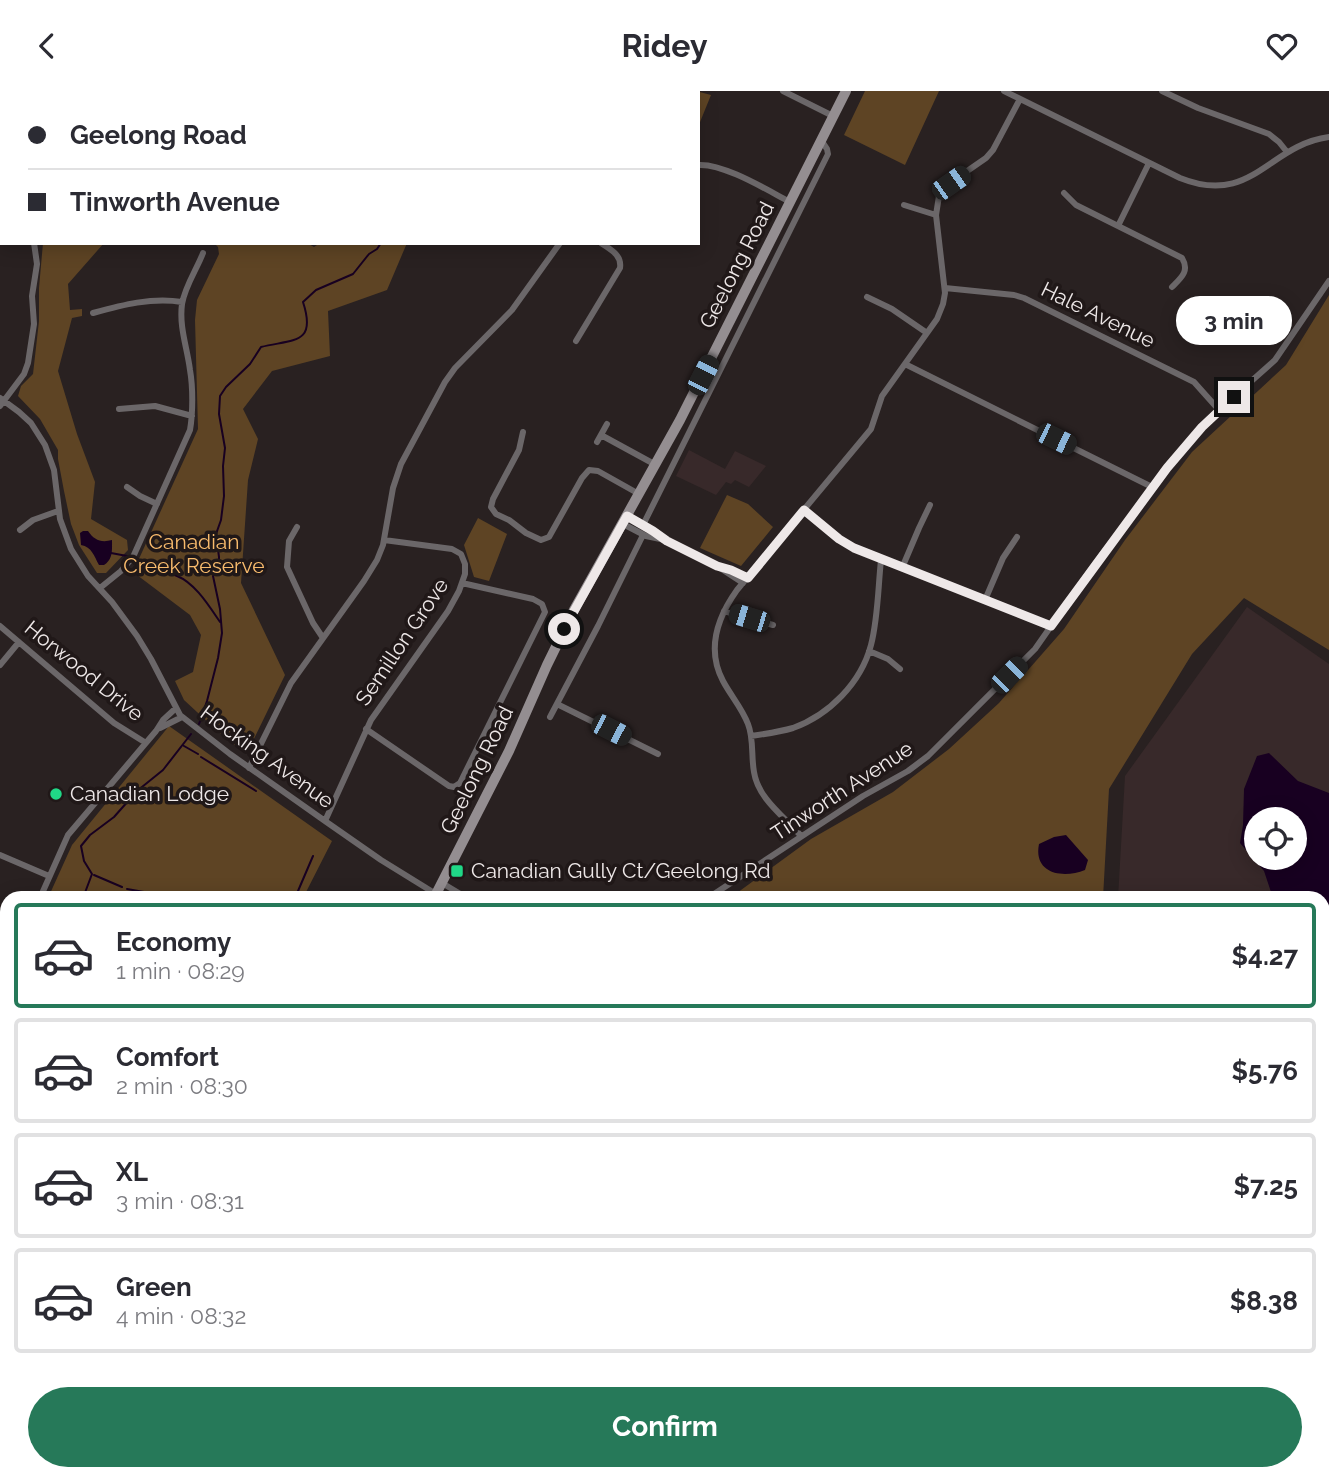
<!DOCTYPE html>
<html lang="en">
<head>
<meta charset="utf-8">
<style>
	body { margin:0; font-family:Raleway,sans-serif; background:#f2f2f3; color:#2b2b33; height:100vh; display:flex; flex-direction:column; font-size:26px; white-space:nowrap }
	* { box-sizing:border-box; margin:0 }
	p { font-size:23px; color:#7c7c81 }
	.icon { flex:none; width:38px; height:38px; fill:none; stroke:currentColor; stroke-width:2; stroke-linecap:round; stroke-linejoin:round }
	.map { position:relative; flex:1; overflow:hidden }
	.sheet { position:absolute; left:0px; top:800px; width:1330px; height:590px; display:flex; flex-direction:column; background:#fff; border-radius:21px 21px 0 0; box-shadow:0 4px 18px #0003 }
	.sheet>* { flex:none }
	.hud { position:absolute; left:0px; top:0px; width:700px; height:154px; box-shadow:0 4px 18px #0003; display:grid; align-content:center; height:154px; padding:0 28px; background:#fff }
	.buttons { position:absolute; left:1244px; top:716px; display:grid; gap:14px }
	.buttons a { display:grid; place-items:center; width:63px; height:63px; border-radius:50%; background:#fff; box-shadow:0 4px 18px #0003; font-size:35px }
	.end { position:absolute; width:32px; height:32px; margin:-16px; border:9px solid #eee8e8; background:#111; box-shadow:0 0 0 4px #111 }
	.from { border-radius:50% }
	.bubble { position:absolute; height:49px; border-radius:24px; background:#fff; box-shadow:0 4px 18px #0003; font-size:23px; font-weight:700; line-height:49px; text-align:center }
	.car { position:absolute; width:21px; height:42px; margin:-21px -10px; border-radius:9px; box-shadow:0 0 5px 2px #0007; background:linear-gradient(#222 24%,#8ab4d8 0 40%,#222 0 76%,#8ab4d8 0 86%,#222 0) }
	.hud b { display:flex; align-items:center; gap:24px; height:66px; font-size:26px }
	.hud b+b { border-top:2px solid #e1e1e2 }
	.hud i { width:18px; height:18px; background:#2b2b33 }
	ul { padding:12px 0 0; list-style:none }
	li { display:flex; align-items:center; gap:21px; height:105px; margin:0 14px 10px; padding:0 14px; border:4px solid #e1e1e2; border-radius:7px }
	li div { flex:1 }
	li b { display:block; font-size:26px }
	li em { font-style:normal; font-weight:700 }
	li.current { border-color:#267959 }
	li>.icon { width:63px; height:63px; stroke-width:1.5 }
	.button { display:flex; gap:14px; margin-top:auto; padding:14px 28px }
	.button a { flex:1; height:80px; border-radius:42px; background:#267959; color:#fff; font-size:28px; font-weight:700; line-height:80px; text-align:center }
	header { display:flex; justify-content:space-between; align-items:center; height:91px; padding:0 28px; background:#fff; font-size:32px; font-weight:700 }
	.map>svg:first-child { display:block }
</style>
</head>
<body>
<header><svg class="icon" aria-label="back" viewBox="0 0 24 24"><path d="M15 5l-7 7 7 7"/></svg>Ridey<svg class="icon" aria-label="heart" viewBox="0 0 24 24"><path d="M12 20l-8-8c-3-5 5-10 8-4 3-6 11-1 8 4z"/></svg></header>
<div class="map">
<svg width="1329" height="1389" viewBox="0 0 1329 1389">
	<rect width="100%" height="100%" fill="#292121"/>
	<!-- built -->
	<path fill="#38292a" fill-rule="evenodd" d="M689 359 725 378 735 360 766 375 749 396 735 389 731 393 726 391 716 404 676 385Z
		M1247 516 1329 573V1389H704L708 1382H1323V807H1118L1125 685ZM1256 728H1295V766H1256Z"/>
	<!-- green -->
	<path fill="#5e4424" d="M517 0H696L711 4 698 36V2H516Z
		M865 0H939L905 74 844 44Z
		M43 152H104L68 193 70 219 82 218V225L72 227 58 280 77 343 95 391 91 428 127 449 128 459 106 482H97L79 454 71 433 64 400 58 368V359L40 328 18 305 21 295 33 283 39 230V197Z
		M214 152H307L314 156 320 152H407L387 199 328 220 330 265 272 280 243 318 258 348 248 389 241 492 285 584 249 658 241 659 223 645 184 609 175 590 193 581 201 544 190 524 133 481 198 338 195 229 197 209 219 163 218 156Z
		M1329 204V559L1244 507 1192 563 1109 698 1103 807H730L811 748 893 701 949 658 999 612 1064 538 1125 449 1192 361 1286 274Z
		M727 404 748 413 773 436 741 475 700 457Z
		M478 427 507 443 489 490 474 486 464 454Z
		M169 635 332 750 303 807H48L72 754Z
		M7 924V1097L0 1094V925Z
		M379 1382H686V1383L682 1389H374Z"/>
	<!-- water -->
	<path fill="#180021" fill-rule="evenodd" d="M83 440H88C94 449 101 452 112 449 112 460 113 468 104 474H99C94 465 92 456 81 454L80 442Z
		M1269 662 1298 690 1329 702V1355L1323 1357V807H1273L1264 780 1240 752 1243 734 1244 698 1257 665ZM1295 728V766H1256V728Z
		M1066 744 1088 769 1085 779C1063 788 1033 783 1039 753L1054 746Z"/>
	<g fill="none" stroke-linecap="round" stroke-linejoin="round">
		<!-- stream -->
		<path stroke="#180021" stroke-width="2" d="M32 0 33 2
			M48 2 49 0
			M624 2 625 0
			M111 462 127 465
			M139 472C151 479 164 480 177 485 195 492 209 515 220 531
			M199 633 207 610 218 567 222 542 220 518 213 485 219 477V466L216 443 221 429 224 405 223 375 225 357 219 323 220 305 226 296 250 273 261 256C293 248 317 254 303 211L316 199 353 183 369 163 377 158 381 152
			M184 655 198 663
			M201 666 256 700
			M94 784 122 796
			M127 798 178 807
			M83 807 92 783 84 770 81 755 90 744 114 726 137 700 163 679 191 643
			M295 807 313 765
			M0 953 7 946
			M0 994 7 989
			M0 1129 7 1131"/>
		<!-- street -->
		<path stroke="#6b6769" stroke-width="6" d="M783 0 833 25
			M1004 0 1180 87C1252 116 1268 54 1329 46
			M1162 0 1198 17 1269 43 1279 51 1287 61
			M698 74C723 72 767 99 790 111
			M1064 102 1076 114 1182 167C1190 180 1181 187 1172 196
			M904 114 936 124
			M1118 135 1149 72
			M945 197 1014 204 1024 207 1194 291 1219 319
			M867 206 892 218 927 242
			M93 222C122 214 152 206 182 211
			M576 250 620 177C622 164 611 159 601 152
			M905 273 1152 396
			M0 307 19 321 31 332 45 354 54 379 60 428 71 458 88 485 112 511 137 545 151 568 180 624 230 663 325 730 381 769 436 803
			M0 315 24 283 28 272 34 233 32 205 37 173 34 152
			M119 318 155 315 192 325
			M523 341 519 359 493 408 491 416 496 423 509 429 526 442 541 449 549 446 582 387 589 379 598 380 639 403
			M601 344 656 374
			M597 351 607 333
			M127 396 140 405 157 413
			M804 419 839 448 854 457 1050 535
			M627 425 656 442 667 450 717 475 743 492
			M623 433 646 445 665 449
			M643 434 828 63 827 58 821 49
			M297 436 289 450 287 476 313 532 323 547
			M20 439 33 429 58 420
			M722 476 748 487
			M902 477 919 437 930 414
			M100 497 121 480 133 466 190 339C193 322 193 296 190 279 187 256 179 236 182 213 185 195 197 178 203 162
			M985 509 1003 467 1017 446
			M724 520 773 534
			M0 535 114 632 146 652
			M869 560 888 568 900 578
			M0 574 19 551
			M557 613 658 663
			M550 626 598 535 643 444
			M160 637 182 626
			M366 638 449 695 454 696 460 692 545 521 542 513 533 508 462 492
			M751 645C765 643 779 641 793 637 829 624 861 592 871 554 878 527 878 497 881 469
			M249 677 291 592 364 490 377 469 383 454 393 397 401 373 445 291 455 277 512 219 560 152
			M325 730 371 629 448 520 459 500 465 483V473L461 463 452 458 384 449
			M801 745C785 726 758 708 754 681 751 665 754 648 748 633 742 617 731 605 723 590 706 558 717 527 737 499L871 338 882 305 937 228 943 213 945 202 936 124 939 105 947 94 986 67 993 59 1020 8
			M0 764 49 785
			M442 792 467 807
			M40 807 68 744 156 640 163 629 176 617
			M708 807 863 705 908 680 928 665 1035 558 1096 471 1183 358 1211 326 1275 269 1329 190
			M0 857 7 860
			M1 916V901L7 885
			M0 1101 7 1104
			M0 1110 7 1113
			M0 1270 7 1264
			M0 1324 7 1332
			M50 1382 55 1389
			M89 1382 95 1389
			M293 1382 308 1389
			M694 1389 697 1382"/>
		<!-- secondary -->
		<path stroke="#948e91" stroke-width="10" d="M434 807 509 660 547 574 574 519 680 329 846 0
			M77 1389 85 1382"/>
	</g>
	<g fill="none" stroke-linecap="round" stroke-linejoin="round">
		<!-- route -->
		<path stroke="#eee8e8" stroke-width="9" d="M564 538 627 425 653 440 667 450 717 475 731 479 748 487 804 419 839 448 854 457 1051 535 1167 377 1202 336 1234 306"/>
	</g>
	<!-- markers -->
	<g fill="#20d887" stroke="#201818" stroke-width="2.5">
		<circle cx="56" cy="703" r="7"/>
		<rect x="450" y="773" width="14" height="14" rx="3.5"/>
	</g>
	<g text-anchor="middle" stroke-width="7" stroke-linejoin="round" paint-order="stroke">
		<!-- street labels -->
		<g font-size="21" fill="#eee8e8" stroke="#201818">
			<text transform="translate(737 174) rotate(-63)" y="7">Geelong Road</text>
			<text transform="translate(1098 224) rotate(26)" y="7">Hale Avenue</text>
			<text transform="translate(402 551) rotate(-56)" y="7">Semillon Grove</text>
			<text transform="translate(84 580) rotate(39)" y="7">Horwood Drive</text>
			<text transform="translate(267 666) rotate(36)" y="7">Hocking Avenue</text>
			<text transform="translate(477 679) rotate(-64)" y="7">Geelong Road</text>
			<text transform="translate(842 700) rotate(-33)" y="7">Tinworth Avenue</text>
		</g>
		<!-- park labels -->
		<g font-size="21" fill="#f8bb6d" stroke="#201818">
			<text x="194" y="458">Canadian<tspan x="194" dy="24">Creek Reserve</tspan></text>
		</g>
		<!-- poi labels -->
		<g font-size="21" fill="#eee8e8" stroke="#201818" text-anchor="start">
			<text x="70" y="710">Canadian Lodge</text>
			<text x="471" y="787">Canadian Gully Ct/Geelong Rd</text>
		</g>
	</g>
</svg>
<div class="buttons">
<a><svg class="icon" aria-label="locate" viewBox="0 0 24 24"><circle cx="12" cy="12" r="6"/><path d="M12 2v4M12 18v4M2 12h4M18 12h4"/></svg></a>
</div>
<i class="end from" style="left:564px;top:538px"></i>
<i class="end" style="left:1234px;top:306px"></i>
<div class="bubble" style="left:1176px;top:205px;width:116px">3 min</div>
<i class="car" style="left:951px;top:92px;rotate:55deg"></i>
<i class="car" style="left:703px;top:284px;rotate:27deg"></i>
<i class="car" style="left:1056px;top:348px;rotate:116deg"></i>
<i class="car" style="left:749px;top:527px;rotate:287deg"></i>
<i class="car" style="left:1009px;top:584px;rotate:45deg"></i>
<i class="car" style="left:611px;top:639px;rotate:117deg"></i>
<div class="hud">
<b><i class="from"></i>Geelong Road</b>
<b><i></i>Tinworth Avenue</b>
</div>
<section class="sheet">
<ul>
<li class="current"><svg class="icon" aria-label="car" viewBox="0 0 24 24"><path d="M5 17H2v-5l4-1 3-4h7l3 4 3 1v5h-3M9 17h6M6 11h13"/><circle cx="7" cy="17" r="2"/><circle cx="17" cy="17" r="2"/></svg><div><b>Economy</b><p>1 min · 08:29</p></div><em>$4.27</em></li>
<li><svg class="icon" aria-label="car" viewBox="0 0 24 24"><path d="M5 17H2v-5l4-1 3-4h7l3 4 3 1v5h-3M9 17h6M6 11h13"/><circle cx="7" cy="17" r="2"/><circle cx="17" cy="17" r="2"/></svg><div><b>Comfort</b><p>2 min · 08:30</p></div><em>$5.76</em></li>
<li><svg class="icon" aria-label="car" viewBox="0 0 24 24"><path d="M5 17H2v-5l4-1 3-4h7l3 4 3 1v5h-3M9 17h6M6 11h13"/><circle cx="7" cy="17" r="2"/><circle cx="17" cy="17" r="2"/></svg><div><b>XL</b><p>3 min · 08:31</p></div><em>$7.25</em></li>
<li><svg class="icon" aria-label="car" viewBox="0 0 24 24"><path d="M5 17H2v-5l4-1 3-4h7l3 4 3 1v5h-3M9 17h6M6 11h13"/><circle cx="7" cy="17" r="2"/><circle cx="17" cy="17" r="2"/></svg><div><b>Green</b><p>4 min · 08:32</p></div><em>$8.38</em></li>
</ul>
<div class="button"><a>Confirm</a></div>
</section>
</div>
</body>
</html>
